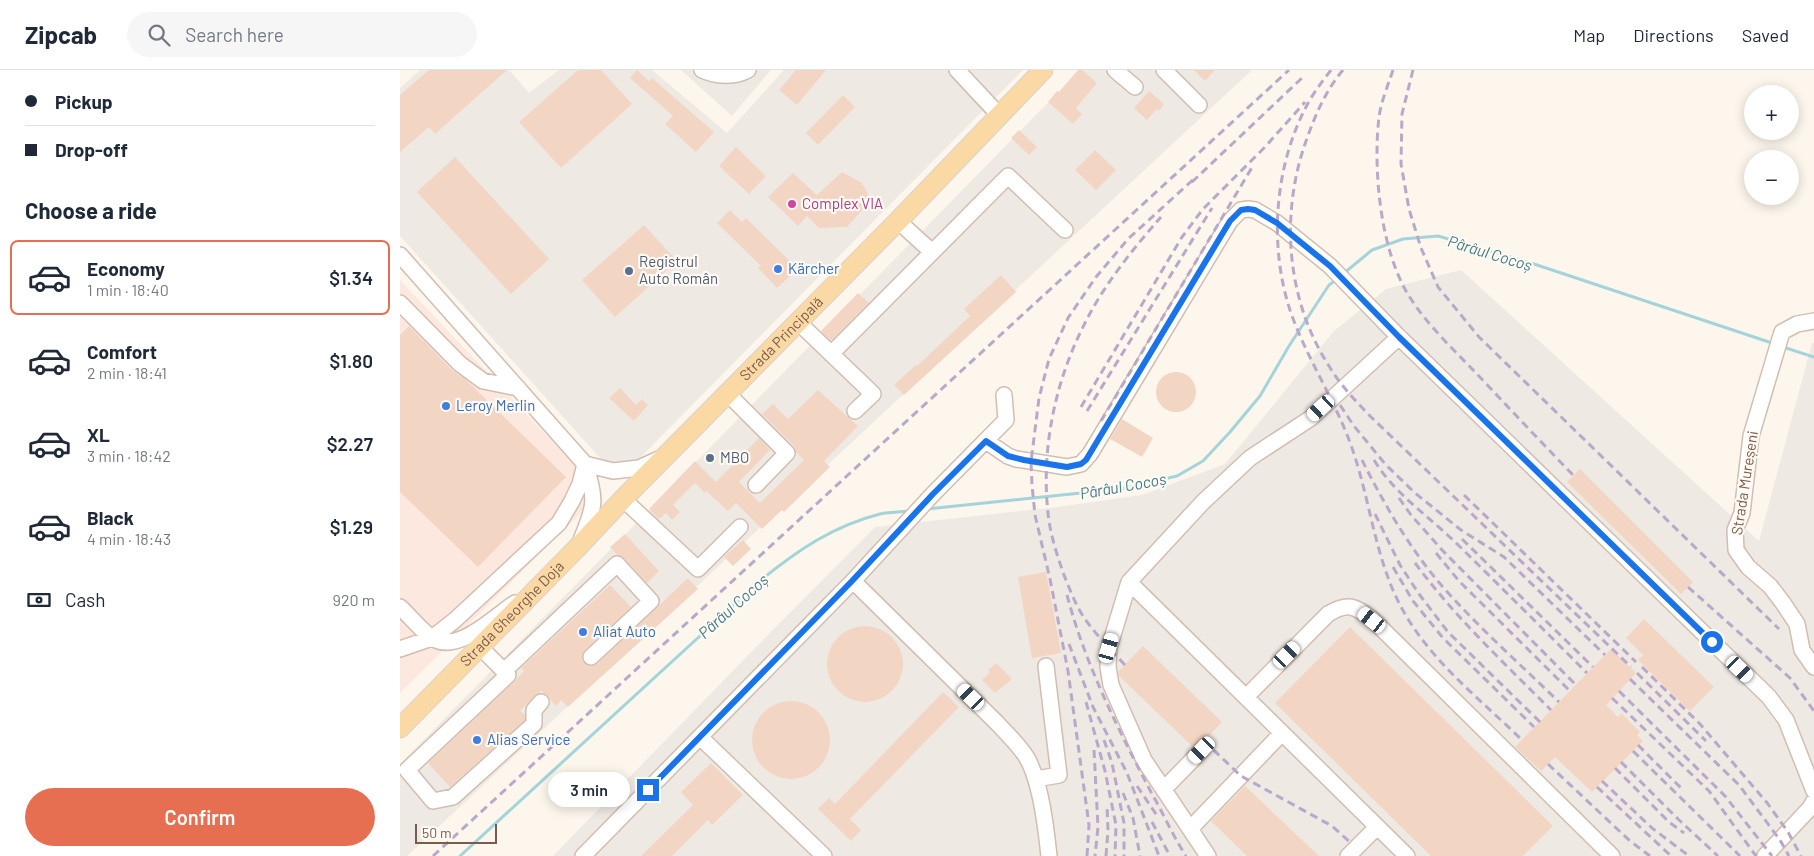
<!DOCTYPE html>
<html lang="en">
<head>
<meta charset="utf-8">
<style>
	body { margin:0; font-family:Barlow,sans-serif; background:#f6f6f7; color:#1f2937; height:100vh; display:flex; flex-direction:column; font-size:19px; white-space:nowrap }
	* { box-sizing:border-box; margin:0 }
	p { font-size:16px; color:#747a83 }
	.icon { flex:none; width:28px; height:28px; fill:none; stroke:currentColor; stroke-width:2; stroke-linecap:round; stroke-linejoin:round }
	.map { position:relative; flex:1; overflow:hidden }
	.details { display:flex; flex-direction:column; background:#fff; width:400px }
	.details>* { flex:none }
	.guide { display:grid; align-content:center; height:110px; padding:0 25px; background:#fff }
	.controls { position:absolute; left:1344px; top:15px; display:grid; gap:10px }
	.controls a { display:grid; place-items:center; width:55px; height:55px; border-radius:50%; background:#fff; box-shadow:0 2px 12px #0003; font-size:25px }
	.scale { position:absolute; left:15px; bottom:12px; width:82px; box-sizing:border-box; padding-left:5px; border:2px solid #7a5c4d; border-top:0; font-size:14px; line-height:18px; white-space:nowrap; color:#7a5c4d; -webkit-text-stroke:4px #fffaf3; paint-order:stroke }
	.end { position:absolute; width:22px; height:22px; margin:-11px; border:6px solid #1a73e8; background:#fff; box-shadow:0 0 0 2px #fff }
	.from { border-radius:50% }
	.bubble { position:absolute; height:35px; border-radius:18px; background:#fff; box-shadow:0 2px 12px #0003; font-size:16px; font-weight:600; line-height:35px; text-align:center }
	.car { position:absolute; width:15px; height:30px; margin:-15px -8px; border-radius:6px; box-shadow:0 0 4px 1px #0007; background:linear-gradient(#fff 24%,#345 0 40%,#fff 0 76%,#345 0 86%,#fff 0) }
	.guide b { display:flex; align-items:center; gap:18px; height:48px; font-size:19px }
	.guide b+b { border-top:1px solid #e0e1e3 }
	.guide i { width:12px; height:12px; background:#1f2937 }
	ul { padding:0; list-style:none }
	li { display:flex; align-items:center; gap:15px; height:75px; margin:0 10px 8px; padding:0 15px; border:2px solid transparent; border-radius:8px }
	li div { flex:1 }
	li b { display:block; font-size:19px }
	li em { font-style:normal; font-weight:600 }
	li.current { border-color:#e76f51 }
	li>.icon { width:45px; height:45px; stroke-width:1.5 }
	h2 { padding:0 25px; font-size:22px; line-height:60px }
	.pay { display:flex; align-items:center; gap:12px; height:55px; padding:0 25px; font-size:19px }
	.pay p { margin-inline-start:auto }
	.primary-button { display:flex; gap:10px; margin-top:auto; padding:10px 25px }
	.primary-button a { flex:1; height:58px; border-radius:30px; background:#e76f51; color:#fff; font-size:20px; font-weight:600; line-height:58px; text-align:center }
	header { display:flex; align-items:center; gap:30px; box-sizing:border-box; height:70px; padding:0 25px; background:#fff; border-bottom:1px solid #e0e1e3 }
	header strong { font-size:24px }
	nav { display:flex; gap:28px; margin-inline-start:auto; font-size:18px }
	.search { width:350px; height:45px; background:#f6f6f7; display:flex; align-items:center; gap:12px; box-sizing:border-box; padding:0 18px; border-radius:28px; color:#747a83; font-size:19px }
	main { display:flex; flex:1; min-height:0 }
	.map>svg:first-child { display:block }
</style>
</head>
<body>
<header>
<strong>Zipcab</strong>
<div class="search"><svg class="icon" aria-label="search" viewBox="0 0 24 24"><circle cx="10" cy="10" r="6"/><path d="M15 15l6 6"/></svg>Search here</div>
<nav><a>Map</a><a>Directions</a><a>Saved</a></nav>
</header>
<main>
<section class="details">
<div class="guide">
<b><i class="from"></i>Pickup</b>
<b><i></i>Drop-off</b>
</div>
<h2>Choose a ride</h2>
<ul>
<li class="current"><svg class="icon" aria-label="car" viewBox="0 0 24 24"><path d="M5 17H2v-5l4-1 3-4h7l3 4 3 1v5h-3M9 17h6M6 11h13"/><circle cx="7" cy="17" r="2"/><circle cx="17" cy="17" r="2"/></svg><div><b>Economy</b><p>1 min · 18:40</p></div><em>$1.34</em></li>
<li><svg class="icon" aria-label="car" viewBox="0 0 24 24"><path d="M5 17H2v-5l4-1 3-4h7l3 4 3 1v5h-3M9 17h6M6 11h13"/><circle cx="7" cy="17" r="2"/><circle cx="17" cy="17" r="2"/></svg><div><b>Comfort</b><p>2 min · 18:41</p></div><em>$1.80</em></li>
<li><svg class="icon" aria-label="car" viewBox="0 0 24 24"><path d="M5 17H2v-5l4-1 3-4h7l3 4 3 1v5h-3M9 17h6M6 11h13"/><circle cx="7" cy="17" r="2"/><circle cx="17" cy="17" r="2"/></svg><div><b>XL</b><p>3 min · 18:42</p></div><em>$2.27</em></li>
<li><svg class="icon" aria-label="car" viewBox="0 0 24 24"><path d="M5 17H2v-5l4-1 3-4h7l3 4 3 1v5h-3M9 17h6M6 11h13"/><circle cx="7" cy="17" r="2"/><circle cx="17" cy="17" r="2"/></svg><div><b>Black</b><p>4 min · 18:43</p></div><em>$1.29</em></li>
</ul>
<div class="pay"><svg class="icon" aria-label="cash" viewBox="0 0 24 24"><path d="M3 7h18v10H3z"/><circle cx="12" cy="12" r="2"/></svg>Cash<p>920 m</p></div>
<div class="primary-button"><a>Confirm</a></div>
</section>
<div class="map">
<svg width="1414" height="786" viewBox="0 0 1414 786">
	<rect width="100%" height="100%" fill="#fdf6ec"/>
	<!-- commercial -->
	<path fill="#fde8e0" d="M0 210 201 423 0 623Z"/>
	<!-- industrial -->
	<path fill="#efe9e4" d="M20 0H109L129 23 159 0H252L327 63 384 0H623L219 409 0 166V18Z
		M281 0H371L332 46Z
		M680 0H852L7 786H0V694Z
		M1061 200 1359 471 1412 273H1414V786H153L356 577 475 457 658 437 742 425 825 394 934 261 986 219Z"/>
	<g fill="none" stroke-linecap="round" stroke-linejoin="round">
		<!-- stream -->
		<path stroke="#a5d3da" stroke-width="3" d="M943 204 972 180 1003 169 1038 166 1134 194 1375 274
			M1383 277 1414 287
			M527 439 720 419 777 406 803 391 830 362 860 326 889 276 929 215 936 210
			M60 786 361 510C398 480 433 456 480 444 490 442 501 442 511 441"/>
	</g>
	<!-- building -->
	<path fill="#f3d5c3" d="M29 0H107L35 64 29 57 0 82V25Z
		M178 0H201L232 34 161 98 119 52Z
		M237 0 249 11 252 8 314 62 296 82 265 54 273 46 230 8Z
		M396 0H426L397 35 379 20Z
		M678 0H682L697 13 676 38 682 44 673 54 648 32 657 21 659 22Z
		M794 0H815L805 11Z
		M749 21 764 34 759 41 757 39 747 50 734 38Z
		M443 25 455 37 418 75 406 63Z
		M619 60 637 77 629 85 611 68Z
		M336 77 366 106 349 124 319 96Z
		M695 80 716 100 696 120 675 100Z
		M55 87 149 189 111 224 17 122Z
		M442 102 462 113 471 130 447 157 419 158 407 146 398 156 368 127 393 103 417 125Z
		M330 140 342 152 346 148 398 199 377 218 358 198 361 196 317 153Z
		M244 155 277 191 215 247 182 210Z
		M601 205 616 222 504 325 494 315 516 295 517 296 570 246 564 239Z
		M458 223 469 233 431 271 421 261Z
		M9 256 53 301 65 309 166 407 78 497 0 422V265Z
		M756 322a20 20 0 1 1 40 0a20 20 0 1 1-40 0Z
		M220 318 236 335 242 329 248 335 234 351 209 328Z
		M418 320 458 356 424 391 430 397 384 442 382 440 362 459 336 433 328 441 306 421 305 423 295 413 273 435 280 442 272 450 266 443 259 449 249 439 295 391 316 412 359 368 370 380 339 412 360 433 404 390 396 382 394 376 362 344 373 334 388 349Z
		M722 349 753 368 742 387 710 369Z
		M1180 399 1293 512 1281 524 1167 412Z
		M225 464 259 501 247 513 224 488 217 485 210 477Z
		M343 470 351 479 333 496 324 487Z
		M646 502 661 583 632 588 618 507Z
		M288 508 298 519 168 637 161 630 156 636 142 621 134 626 120 641 125 645V650L50 717 28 693 114 612 124 601 121 598 210 515 231 537 184 581 182 590 189 596 197 594Z
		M1244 549 1314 617 1290 641 1238 590 1243 585 1226 568Z
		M427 594a38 38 0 1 1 76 0a38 38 0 1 1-76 0Z
		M950 557 1153 756 1123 786H1031L875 633Z
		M743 576 822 652 804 671H799L792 676 719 606 718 602Z
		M1211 579 1236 603 1206 635 1218 647 1221 643 1240 662 1237 665 1243 671 1192 722 1155 687 1141 701 1115 677Z
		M596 593 612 609 595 623 582 610 590 602 588 600Z
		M543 622 559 637 450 749 461 760 451 771 418 739 429 728 435 734Z
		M352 670a39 39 0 1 1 78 0a39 39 0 1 1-78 0Z
		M311 693 343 725 312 755 308 750 272 786H241L293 735 281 722Z
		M845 716 919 786H847L811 751Z"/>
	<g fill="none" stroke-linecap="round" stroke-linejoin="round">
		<defs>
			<path id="minor" d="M302 0C316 6 334 8 348 0
				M557 0 599 45
				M715 0 735 17
				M764 0 799 35
				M498 151 532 182
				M0 185 185 394C197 430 195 436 181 470
				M0 233 60 294 83 311 118 318
				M1414 251 1397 254 1382 262 1351 366 1342 443 1335 460 1336 480 1348 497 1370 516 1383 533 1397 554 1402 580 1414 597
				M398 252 473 324 455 341
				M431 284 608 106 665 160
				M328 324 387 383 356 415
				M586 371 608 386 616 389 667 397 681 394 690 384 830 151 841 140 848 139 855 140 877 153 930 196 999 267 1369 627 1386 650 1414 721
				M185 394 213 401 239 398 261 388
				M223 429 298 499 340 457
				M453 511 597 653C607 664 619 675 627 688 641 713 646 758 649 786
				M729 512 1007 786
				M0 537C10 546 23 563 34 569 59 583 95 546 115 533
				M80 577 108 605 7 700 33 731 53 727 134 654V640L141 632
				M0 579 32 568 55 550 159 453 172 431 180 414 185 394
				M104 601 217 494 251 531 191 587
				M846 627 928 544C948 532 955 536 972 549L1212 786
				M300 667 424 786
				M636 709 659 705 646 596
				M764 719 802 680
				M790 759 882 663
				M183 786 453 511 533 424 606 350 604 325
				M808 786 744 690 711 615 708 597 709 578 729 512 803 432 850 388 911 348 999 267
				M948 786 977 757
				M1365 786 1410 738 1414 731"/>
			<g id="major">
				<path id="s1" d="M0 658 177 478 223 429 498 151 643 0"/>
			</g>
		</defs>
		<!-- minor casing -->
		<use href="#minor" stroke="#d1beb0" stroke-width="18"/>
		<!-- major casing -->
		<use href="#major" stroke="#dad1cd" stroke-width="21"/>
		<!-- minor -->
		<use href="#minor" stroke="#fff" stroke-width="15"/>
		<!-- major -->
		<use href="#major" stroke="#fbd9a5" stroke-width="19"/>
		<!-- rail -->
		<path stroke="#b9a8c9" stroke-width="3" stroke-dasharray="8 5" stroke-linecap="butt" d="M931 0C921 13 911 26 904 41 874 101 869 179 891 243 908 291 937 333 953 381 972 437 976 498 1008 549 1037 596 1083 632 1122 670
			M943 0C925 21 914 48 905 74 880 147 887 231 929 296 940 315 955 330 970 346L1231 597
			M993 0C988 15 981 32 979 47 973 99 980 175 1006 221 1024 252 1052 278 1077 304 1109 338 1141 372 1173 405
			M1013 0 1002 44 1001 94 1009 139 1021 178 1038 217 1079 267 1379 559
			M792 112 903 7
			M940 335 954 356 986 395 1015 423 1061 460 1104 487 1205 585
			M681 337 782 167 803 139 865 77 905 32
			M687 341 812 138
			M701 351 854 94
			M962 390C984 434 1010 479 1042 516 1078 557 1120 594 1159 632
			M974 390C994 423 1027 445 1054 471 1099 515 1143 559 1187 603
			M1064 425 1236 592
			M999 428 1011 445 1042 480 1176 615
			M975 444 1000 495 1019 524 1048 562 1140 652
			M1062 469 1193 597
			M1036 483 1059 511 1170 621
			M1015 493C1055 547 1104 593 1151 640
			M993 497 1013 531 1043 568 1134 657
			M1288 517 1390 608 1414 641
			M667 525C685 594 718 659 751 722 763 743 773 766 786 786
			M669 574 693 637 727 703 759 786
			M725 595C711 580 697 566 685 549 676 536 670 520 664 505 657 485 650 464 648 443 641 379 655 312 684 255 703 216 732 180 761 147
			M1242 597 1300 654 1368 734 1388 762 1401 786
			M1237 603 1306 671
			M1230 609 1339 715 1380 770 1389 786
			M1219 621 1325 726 1372 786
			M1212 628 1309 721 1356 786
			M686 632 705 701 716 755 715 786
			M704 670 712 693 724 753V786
			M804 671 841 706 932 756 951 773
			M1238 675 1284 721
			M694 680 698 757 695 786
			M1233 681 1340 786
			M1221 692 1279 750 1318 786
			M1148 694 1230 771 1250 786
			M1215 698 1269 752 1284 763
			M1202 711 1252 758 1289 786
			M737 716 758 747
			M1197 717 1271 786
			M723 723 733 748 740 786
			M752 752 770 786
			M33 786 889 0
			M687 786 689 755 668 601 650 509 635 445 632 415 631 392 639 328 649 289 668 248 696 207 728 169 796 107
			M706 786 708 760 707 736"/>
	</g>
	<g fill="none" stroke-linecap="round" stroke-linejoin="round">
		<!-- route -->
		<path stroke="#1a73e8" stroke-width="6" d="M248 720 452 511 533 424 586 371 608 386 624 390 667 397 681 394 686 390 830 151 841 140 848 139 855 140 877 153 930 196 999 267 1312 572"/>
	</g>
	<!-- markers -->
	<circle fill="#d1479c" stroke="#fffaf3" stroke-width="2" cx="392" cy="134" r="5"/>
	<g fill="#3f7fe0" stroke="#fffaf3" stroke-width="2">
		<circle cx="378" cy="199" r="5"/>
		<circle cx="46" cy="336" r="5"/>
		<circle cx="183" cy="562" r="5"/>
		<circle cx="77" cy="670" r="5"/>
	</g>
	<g fill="#5c6f8a" stroke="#fffaf3" stroke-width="2">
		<circle cx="229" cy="201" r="5"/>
		<circle cx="310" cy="388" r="5"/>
	</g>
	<g text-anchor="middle" stroke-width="4.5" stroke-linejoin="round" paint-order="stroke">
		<!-- hotel labels -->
		<g font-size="15" fill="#b23c85" stroke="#fffaf3" text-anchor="start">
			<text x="402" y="139">Complex VIA</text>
		</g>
		<!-- service labels -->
		<g font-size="15" fill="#4e5e75" stroke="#fffaf3" text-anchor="start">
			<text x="239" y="197">Registrul<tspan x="239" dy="17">Auto Român</tspan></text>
			<text x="320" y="393">MBO</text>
		</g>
		<!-- shop labels -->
		<g font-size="15" fill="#366cbe" stroke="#fffaf3" text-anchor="start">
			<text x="388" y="204">Kärcher</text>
			<text x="56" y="341">Leroy Merlin</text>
			<text x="193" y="567">Aliat Auto</text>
			<text x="87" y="675">Alias Service</text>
		</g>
		<!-- street labels -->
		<g font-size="15" fill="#7a5c4d" stroke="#fffaf3">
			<text dy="5" stroke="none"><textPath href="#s1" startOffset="545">Strada Principală</textPath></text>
			<text transform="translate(1345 413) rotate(-81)" y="5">Strada Mureșeni</text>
			<text dy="5" stroke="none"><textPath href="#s1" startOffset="160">Strada Gheorghe Doja</textPath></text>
		</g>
		<!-- water labels -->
		<g font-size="16" font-style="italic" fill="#437c86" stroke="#fffaf3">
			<text transform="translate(1090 183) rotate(17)" y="6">Pârâul Cocoș</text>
			<text transform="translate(723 416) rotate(-10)" y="6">Pârâul Cocoș</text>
			<text transform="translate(333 536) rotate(-42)" y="6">Pârâul Cocoș</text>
		</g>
	</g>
</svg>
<div class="controls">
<a>+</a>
<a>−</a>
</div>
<div class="scale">50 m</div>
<i class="end from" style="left:1312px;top:572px"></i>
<i class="end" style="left:248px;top:720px"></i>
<div class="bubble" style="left:148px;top:702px;width:82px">3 min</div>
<i class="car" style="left:921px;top:338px;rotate:228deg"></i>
<i class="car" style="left:972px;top:550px;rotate:308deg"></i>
<i class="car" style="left:709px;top:578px;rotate:16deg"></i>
<i class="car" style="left:887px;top:585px;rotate:45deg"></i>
<i class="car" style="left:1340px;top:599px;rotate:134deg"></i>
<i class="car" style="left:571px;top:627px;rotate:314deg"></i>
<i class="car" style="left:802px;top:680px;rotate:224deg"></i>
</div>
</main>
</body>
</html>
